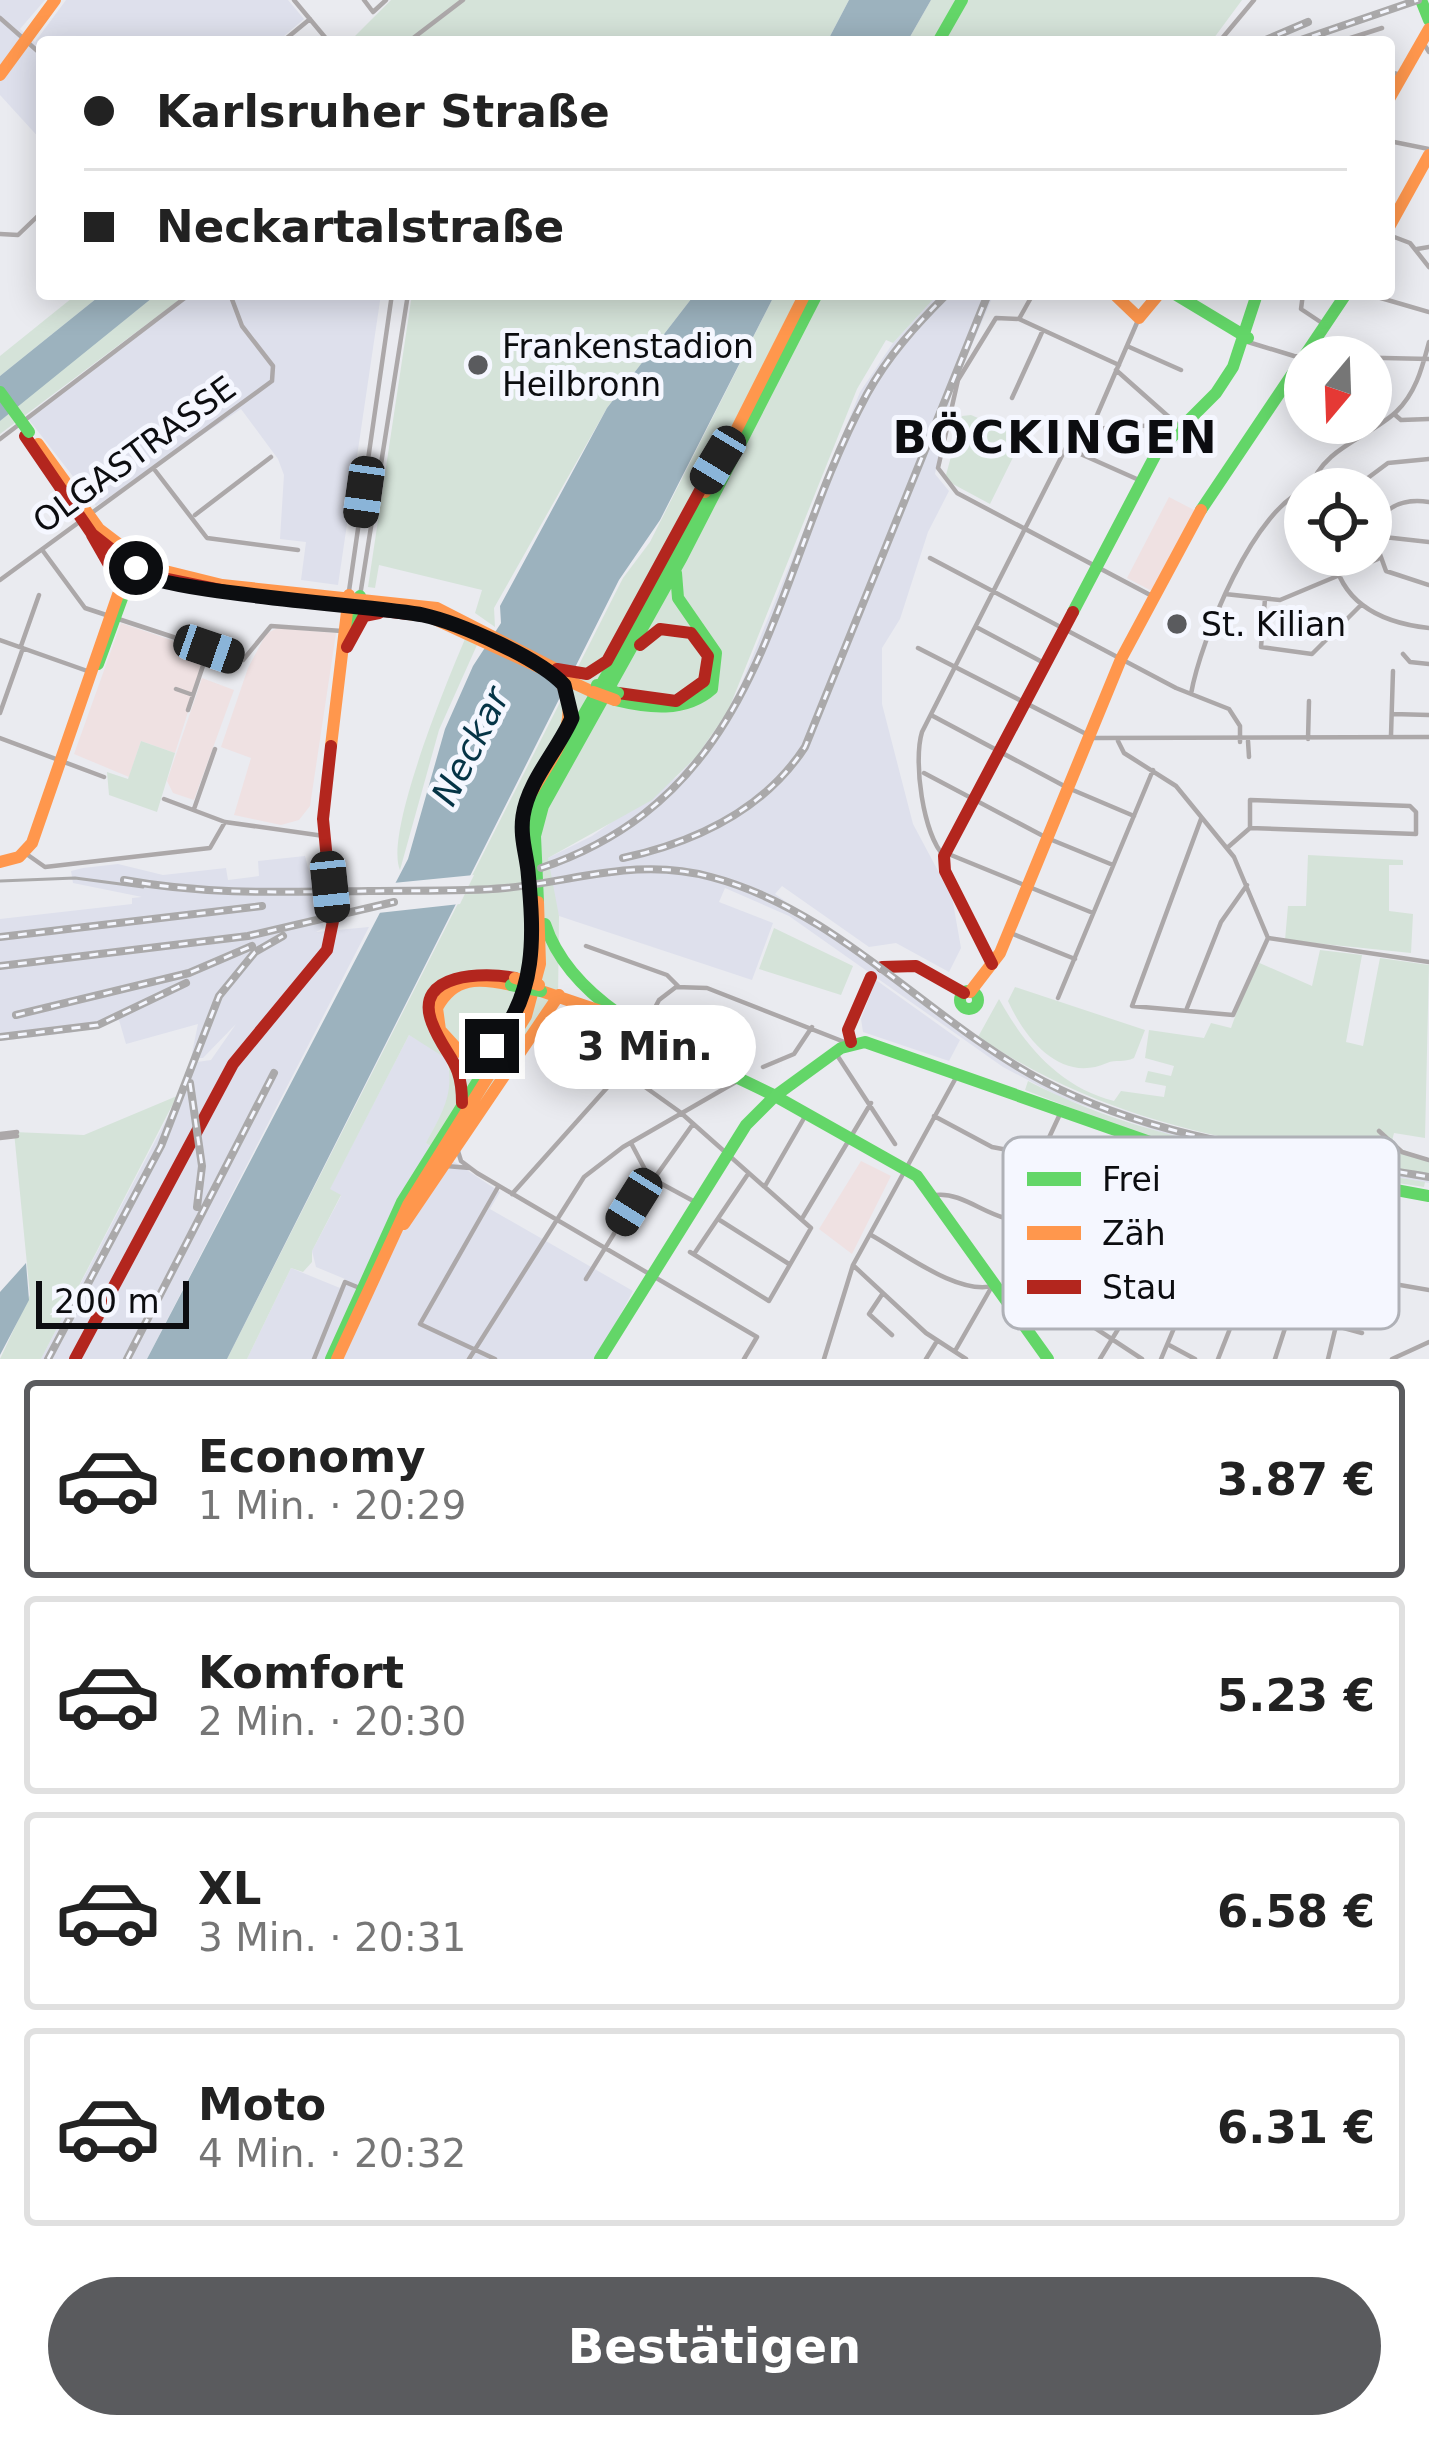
<!DOCTYPE html>
<html lang="de">
<head>
<meta charset="utf-8">
<style>
	body { margin:0; font-family:"DejaVu Sans",sans-serif; background:#f6f6f6; color:#222; height:100vh; display:flex; flex-direction:column; font-size:45px; white-space:nowrap }
	* { box-sizing:border-box; margin:0 }
	p { font-size:39px; color:#767676 }
	.icon { flex:none; width:66px; height:66px; fill:none; stroke:currentColor; stroke-width:2; stroke-linecap:round; stroke-linejoin:round }
	.map { position:relative; height:1359px; overflow:hidden }
	.side { display:flex; flex-direction:column; background:#fff; flex:1 }
	.side>* { flex:none }
	.hud { position:absolute; left:36px; top:36px; width:1359px; height:264px; border-radius:12px; box-shadow:0 6px 30px #0003; display:grid; align-content:center; height:264px; padding:0 48px; background:#fff }
	.needle { width:78px; rotate:199deg }
	.controls { position:absolute; left:1284px; top:336px; display:grid; gap:24px }
	.controls a { display:grid; place-items:center; width:108px; height:108px; border-radius:50%; background:#fff; box-shadow:0 6px 30px #0003; font-size:60px }
	.scale { position:absolute; left:36px; bottom:30px; width:153px; box-sizing:border-box; padding-left:12px; border:6px solid #0c0d10; border-top:0; font-size:33px; line-height:42px; white-space:nowrap; color:#0c0d10; -webkit-text-stroke:9px #f5f7ff; paint-order:stroke }
	.end { position:absolute; width:54px; height:54px; margin:-27px; border:15px solid #0c0d10; background:#fff; box-shadow:0 0 0 6px #fff }
	.from { border-radius:50% }
	.bubble { position:absolute; height:84px; border-radius:42px; background:#fff; box-shadow:0 6px 30px #0003; font-size:39px; font-weight:800; line-height:84px; text-align:center }
	.car { position:absolute; width:36px; height:72px; margin:-36px -18px; border-radius:15px; box-shadow:0 0 9px 3px #0007; background:linear-gradient(#222 24%,#8ab4d8 0 40%,#222 0 76%,#8ab4d8 0 86%,#222 0) }
	.hud b { display:flex; align-items:center; gap:42px; height:114px; font-size:45px }
	.hud b+b { border-top:3px solid #e0e0e0 }
	.hud i { width:30px; height:30px; background:#222 }
	ul { padding:21px 0 0; list-style:none }
	li { display:flex; align-items:center; gap:36px; height:198px; margin:0 24px 18px; padding:0 24px; border:6px solid #e0e0e0; border-radius:12px }
	li div { flex:1 }
	li b { display:block; font-size:45px }
	li em { font-style:normal; font-weight:800 }
	li.on { border-color:#5a5b5e }
	li>.icon { width:108px; height:108px; stroke-width:1.5 }
	.action { display:flex; gap:24px; margin-top:auto; padding:24px 48px }
	.action a { flex:1; height:138px; border-radius:72px; background:#5a5b5e; color:#fff; font-size:48px; font-weight:800; line-height:138px; text-align:center }
	.map>svg:first-child { display:block }
</style>
</head>
<body>
<div class="map">
<svg width="1429" height="1359" viewBox="0 0 1429 1359">
	<rect width="100%" height="100%" fill="#eaebf0"/>
	<!-- built -->
	<path fill="#dee0ec" d="M0 0H45L20 29 35 42 66 0H288L304 19 277 42H42V141L0 95Z
		M187 294H381L338 585 301 580 306 542 280 539 284 475 278 459 241 409 96 506 26 416Z
		M938 294H994L951 393 935 474 949 491 928 532 900 619 882 648V704L913 824 952 897 961 948 949 972 896 943 869 947 782 886 775 894 989 1046 1066 1091 1182 1130 1429 1175V1183L1180 1139 1062 1098 1003 1067 789 916 725 888 719 902 773 923 752 980 559 916 553 898 521 883 548 858 592 836 678 776 713 734 740 687 860 392 893 343Z
		M305 856 324 928 316 932 369 927 147 1359H41L175 1103 190 1063 211 1060 236 1024 203 1058H191L198 1024 126 1044 119 1020 75 1032 0 1041V919L132 904V898L142 897 73 883 71 871 83 868 118 864 163 875 226 868 228 880 259 876 258 861Z
		M876 980 960 1040 949 1061 863 1032 861 1019Z
		M409 1035 444 1055 452 1081 449 1101 426 1143 500 1192 490 1209 633 1291 597 1359H247L291 1268 340 1288 345 1279 316 1267 312 1251 341 1196 329 1190Z"/>
	<!-- education -->
	<path fill="#efe1e2" d="M1169 497 1196 511 1152 591 1127 578Z
		M121 623 207 652 175 753 141 741 129 777 74 754Z
		M277 628 336 633 310 806 299 820 281 825 234 815 251 758 221 747 248 668 266 634Z
		M202 678 234 690 194 800 173 793 167 781Z
		M861 1161 891 1176 852 1254 819 1229Z"/>
	<!-- green -->
	<path fill="#d5e3d9" d="M391 0H849L827 42H349Z
		M931 0H1242L1211 42H907Z
		M77 294H102L0 376V356Z
		M157 294H187L0 434V421L18 404Z
		M412 294H695L607 408 494 608 495 627 475 613 482 590 379 565 375 588 368 587Z
		M775 294H938L893 343 886 340 857 389 728 711 697 756 652 800 548 858 559 916 558 1001 452 1160 426 1143C442 1113 455 1094 447 1059L409 1035 330 1189 341 1195 312 1251V1262L303 1272 291 1268 247 1359H227L623 578 650 542Z
		M971 415 1023 437 990 504 951 483 946 475 962 416Z
		M465 639 477 645 439 730 400 870C384 834 447 681 465 639Z
		M141 741 175 753 157 812 109 795 107 772 128 779Z
		M1308 855 1403 860V865H1389V911L1413 914 1411 953 1285 940 1288 906H1306Z
		M774 928 853 966 841 995 759 969Z
		M1320 950 1362 955 1346 1042 1363 1046 1380 958 1429 965 1425 1138 1394 1133 1391 1145 1429 1160V1175C1258 1142 1129 1136 978 1037L999 999C1025 1046 1060 1087 1114 1101L1121 1091 1164 1097 1166 1086 1145 1082 1148 1071 1171 1076 1174 1066 1145 1058 1149 1030 1204 1038 1211 1023 1231 1028 1255 961 1312 986Z
		M1015 987 1145 1030 1134 1058C1124 1063 1116 1059 1107 1063 1062 1083 1026 1041 1008 1001Z
		M1028 1081C1151 1145 1290 1159 1425 1182L1424 1187 1202 1153 1158 1142 1025 1090Z
		M177 1096 41 1359H0L30 1295 14 1132 84 1135Z"/>
	<!-- water -->
	<path fill="#9cb2be" d="M849 0H931L907 42H827Z
		M102 294H157L0 421V376Z
		M695 294H775L660 520 619 580 227 1359H147L408 859 445 729 473 666 501 623 500 606 607 408Z
		M26 1263 29 1300 0 1355V1292Z"/>
	<!-- pier -->
	<path fill="#eaebf0" d="M474 875 460 904 378 913 393 883Z"/>
	<g fill="none" stroke-linecap="round" stroke-linejoin="round">
		<!-- street -->
		<path stroke="#aca8a9" stroke-width="4.5" d="M294 0 329 42
			M364 0 373 12 386 0
			M0 18 42 55
			M1422 41 1429 52
			M282 42 310 19
			M408 42 463 0
			M1219 42 1254 0
			M1338 42 1382 28
			M1389 72 1402 75
			M1389 141 1429 149
			M0 234 18 235 42 212
			M1389 235 1410 243 1429 267
			M1417 249 1429 247
			M1303 294 1301 309 1325 325
			M1367 294 1429 312
			M1019 319 1033 294
			M1248 342 1294 356 1429 359
			M1127 346 1181 370
			M1119 365 1019 319 996 318 958 380 938 468 957 493 1154 597
			M1116 370 1178 425
			M1293 374 1305 385
			M1012 398 1043 330
			M1394 414 1401 420 1429 419
			M1345 423 1349 427
			M1091 429 1157 425
			M0 439 190 294
			M1067 448 1139 480
			M154 469 207 538 298 550
			M1310 489C1322 448 1368 438 1396 412 1416 393 1422 368 1429 342
			M1353 489 1388 463 1429 459
			M1429 502C1402 498 1381 507 1373 535L1386 571 1429 585
			M1371 505 1383 514
			M195 515 271 457
			M1375 536 1429 542
			M43 551 85 608 243 660 271 626 342 631
			M1333 555C1342 605 1383 623 1429 628
			M930 558 1176 688 1229 709 1240 726V742
			M0 580 272 381 273 366 242 326 230 294
			M349 591 392 294
			M1225 594 1280 600 1378 559
			M360 596 408 294
			M1265 599 1261 647 1312 654 1361 605
			M978 628 1046 664
			M0 640 93 673
			M21 646 39 595
			M918 648 1094 738 1429 737
			M1403 654 1410 662 1429 664
			M176 689 193 695
			M1191 694C1200 642 1255 503 1310 488
			M188 710 209 648
			M0 713 23 648
			M1393 714 1429 715
			M931 715 1068 788 1134 816
			M1391 735 1393 671
			M0 738 104 777
			M1308 739 1309 701
			M1118 741 1124 753 1176 786 1234 857 1268 938
			M1248 741 1249 757
			M924 773 1047 838 1113 865
			M164 799 225 822 324 836
			M194 809 215 749
			M1201 819 1132 1006 1233 1015 1268 938
			M1227 848 1250 828V800L1410 806 1416 812V834L1250 828
			M25 853 45 867 210 848 225 822
			M946 853 1093 913
			M944 856C923 834 913 761 922 732L1074 432 1091 429 1139 318
			M1008 932 1075 959
			M1268 938 1429 962
			M586 946 667 975 678 986
			M1058 998 1153 770
			M1187 1008 1221 922 1247 885
			M547 1017 680 1112 811 1228 769 1301 690 1252
			M835 1052 895 1144
			M763 1067 794 1054 812 1027
			M934 1116 992 1147 1074 1163
			M1379 1131 1402 1152 1429 1160
			M0 1134 17 1132
			M0 1138 17 1136
			M631 1143 649 1177 697 1203
			M457 1148 461 1161 477 1173 757 1337 744 1359
			M1040 1157 1060 1114
			M446 1166 470 1168
			M656 1176 693 1124
			M765 1186 807 1113
			M512 1194 622 1071 659 1000 676 987 707 988 847 1043
			M936 1195C959 1192 982 1212 1005 1218 1085 1236 1156 1232 1233 1203 1251 1196 1279 1191 1286 1171
			M803 1217 871 1103
			M718 1219 789 1264
			M1126 1230 1135 1239 1429 1290
			M871 1235C902 1252 961 1298 996 1285
			M694 1254 748 1174
			M1059 1265 1089 1273
			M855 1267 926 1333 966 1359
			M586 1279 649 1177
			M883 1293 869 1314 892 1335
			M1048 1297 1142 1359
			M1245 1301 1362 1333
			M1028 1331 1048 1297 1064 1230
			M1169 1345 1195 1359
			M955 1351 991 1288
			M314 1359 345 1282 362 1289
			M469 1359 584 1177 623 1147 741 1079
			M495 1359 420 1324 498 1187
			M824 1359 853 1265 958 1074
			M926 1359 937 1341
			M1100 1359 1143 1288 1155 1243
			M1161 1359 1206 1252
			M1218 1359 1257 1260
			M1275 1359 1288 1319
			M1328 1359 1335 1330
			M1392 1359 1429 1342"/>
		<!-- fast -->
		<path stroke="#63d668" stroke-width="12" d="M1421 0 1429 20
			M938 42 962 0
			M1175 294 1248 338
			M1201 510 1346 294
			M1073 612 1157 452 1216 393 1233 367 1257 294
			M352 629 360 596
			M98 664 132 571
			M615 700C648 708 685 713 712 689L716 653 678 598 676 573
			M538 902 535 836 543 806 682 557 817 294
			M545 924C575 1015 695 1055 775 1096L841 1048 865 1042 1164 1147 1429 1196
			M960 1000a9 9 0 1 1 18 0a9 9 0 1 1-18 0Z
			M331 1359 402 1202 516 1020 532 956 527 835 534 800 651 599 705 492
			M600 1359 746 1125 775 1096 917 1176 1048 1359"/>
		<!-- slow -->
		<path stroke="#ff974d" stroke-width="12" d="M0 75 55 0
			M1389 99 1429 29
			M1389 227 1429 155
			M1114 294 1139 318 1159 294
			M38 444 99 529 149 567 222 585 437 608 558 670
			M705 492 805 294
			M408 614 428 616 593 692
			M331 746 349 595
			M527 801C547 761 588 722 558 678
			M0 862 19 857 32 843 121 586 132 569
			M541 991 630 1021
			M970 992 1000 953 1121 659 1201 510
			M508 1026 481 1052H460L440 1030 437 1008C454 976 479 978 511 985
			M404 1224 559 995
			M337 1359 408 1205 526 1016 540 964 538 902"/>
		<!-- jam -->
		<path stroke="#b3261e" stroke-width="12" d="M25 436 92 534 143 574 230 592 408 614
			M92 535 120 584
			M347 647 364 616 379 613
			M557 669 587 674 607 661 704 483
			M618 693 676 701 704 681 708 656 691 633 660 629 640 645
			M992 964 945 871 944 856 1073 612
			M882 967 916 966 964 993
			M851 1042 848 1030 871 977
			M462 1103C462 1059 446 1059 432 1023 412 972 486 972 515 978
			M75 1359 233 1064 327 950 333 921 323 819 331 746"/>
		<!-- tram -->
		<path stroke="#aaa9aa" stroke-width="3" d="M0 881 75 878 143 887"/>
		<defs>
			<path id="rail" d="M1261 42 1308 22
				M1295 42 1418 0
				M623 858C696 842 764 810 805 747L988 294
				M541 868C769 791 769 576 867 394 888 356 916 325 947 294
				M124 880C205 895 286 892 369 891 414 890 460 892 505 888 577 881 638 857 711 877 838 910 929 1021 1043 1081 1161 1143 1299 1154 1429 1177
				M0 937 262 906
				M0 966 248 936 394 902
				M16 1015 189 973 252 946
				M0 1037 98 1025 186 983
				M190 1083 202 1166 197 1207
				M48 1359 161 1146 219 996 255 952 283 936
				M127 1359 274 1073"/>
		</defs>
		<!-- rail casing -->
		<use href="#rail" stroke="#aaa9aa" stroke-width="8"/>
		<!-- rail -->
		<use href="#rail" stroke="#f5f7ff" stroke-width="3" stroke-dasharray="9" stroke-linecap="butt"/>
		<!-- fast-bridge -->
		<path stroke="#63d668" stroke-width="12" d="M0 392 29 432
			M597 685 618 693
			M511 985 541 991"/>
		<!-- slow-bridge -->
		<path stroke="#ff974d" stroke-width="12" d="M593 692 615 700
			M515 978 539 985"/>
	</g>
	<g fill="none" stroke-linecap="round" stroke-linejoin="round">
		<!-- route -->
		<path stroke="#0c0d10" stroke-width="15" d="M136 568C142 592 382 606 423 615 459 623 539 658 564 685L572 718C558 750 528 781 523 816 520 836 526 853 528 871 534 935 538 995 492 1046"/>
	</g>
	<!-- markers -->
	<g fill="#5a5b5e" stroke="#f5f7ff" stroke-width="4.5">
		<circle cx="478" cy="365" r="12"/>
		<circle cx="1177" cy="624" r="12"/>
	</g>
	<g text-anchor="middle" stroke-width="10" stroke-linejoin="round" paint-order="stroke">
		<!-- poi labels -->
		<g font-size="33" fill="#0c0d10" stroke="#f5f7ff" text-anchor="start">
			<text x="502" y="358">Frankenstadion<tspan x="502" dy="38">Heilbronn</tspan></text>
			<text x="1201" y="636">St. Kilian</text>
		</g>
		<!-- street labels -->
		<g font-size="33" fill="#0c0d10" stroke="#f5f7ff">
			<text transform="translate(134 454) rotate(-36)" y="12">OLGASTRASSE</text>
		</g>
		<!-- water labels -->
		<g font-size="36" font-style="italic" fill="#053446" stroke="#f5f7ff">
			<text transform="translate(470 746) rotate(-63)" y="13">Neckar</text>
		</g>
		<!-- district labels -->
		<g font-size="45" font-weight="bold" letter-spacing="3" fill="#0c0d10" stroke="#f5f7ff">
			<text x="1056" y="453">BÖCKINGEN</text>
		</g>
	</g>
	<!-- legend -->
	<rect x="1003" y="1137" width="396" height="192" rx="18" fill="#f5f7ff" stroke="#afb1b7" stroke-width="3"/>
	<rect x="1027" y="1172" width="54" height="14" fill="#63d668"/>
	<rect x="1027" y="1226" width="54" height="14" fill="#ff974d"/>
	<rect x="1027" y="1280" width="54" height="14" fill="#b3261e"/>
	<g font-size="33" fill="#0c0d10">
		<text x="1102" y="1191">Frei</text>
		<text x="1102" y="1245">Zäh</text>
		<text x="1102" y="1299">Stau</text>
	</g>
</svg>
<div class="controls">
<a><svg class="needle" viewBox="-14 -14 28 28"><path d="M0-13l5 13h-10z" fill="#e53935"/><path d="M0 13l5-13h-10z" fill="#767676"/></svg></a>
<a><svg class="icon" aria-label="locate" viewBox="0 0 24 24"><circle cx="12" cy="12" r="6"/><path d="M12 2v4M12 18v4M2 12h4M18 12h4"/></svg></a>
</div>
<div class="scale">200 m</div>
<i class="end from" style="left:136px;top:568px"></i>
<i class="end" style="left:492px;top:1046px"></i>
<div class="bubble" style="left:534px;top:1005px;width:222px">3 Min.</div>
<i class="car" style="left:718px;top:460px;rotate:211deg"></i>
<i class="car" style="left:364px;top:492px;rotate:188deg"></i>
<i class="car" style="left:209px;top:649px;rotate:109deg"></i>
<i class="car" style="left:330px;top:887px;rotate:174deg"></i>
<i class="car" style="left:634px;top:1202px;rotate:212deg"></i>
<div class="hud">
<b><i class="from"></i>Karlsruher Straße</b>
<b><i></i>Neckartalstraße</b>
</div>
</div>
<section class="side">
<ul>
<li class="on"><svg class="icon" aria-label="car" viewBox="0 0 24 24"><path d="M5 17H2v-5l4-1 3-4h7l3 4 3 1v5h-3M9 17h6M6 11h13"/><circle cx="7" cy="17" r="2"/><circle cx="17" cy="17" r="2"/></svg><div><b>Economy</b><p>1 Min. · 20:29</p></div><em>3.87 €</em></li>
<li><svg class="icon" aria-label="car" viewBox="0 0 24 24"><path d="M5 17H2v-5l4-1 3-4h7l3 4 3 1v5h-3M9 17h6M6 11h13"/><circle cx="7" cy="17" r="2"/><circle cx="17" cy="17" r="2"/></svg><div><b>Komfort</b><p>2 Min. · 20:30</p></div><em>5.23 €</em></li>
<li><svg class="icon" aria-label="car" viewBox="0 0 24 24"><path d="M5 17H2v-5l4-1 3-4h7l3 4 3 1v5h-3M9 17h6M6 11h13"/><circle cx="7" cy="17" r="2"/><circle cx="17" cy="17" r="2"/></svg><div><b>XL</b><p>3 Min. · 20:31</p></div><em>6.58 €</em></li>
<li><svg class="icon" aria-label="car" viewBox="0 0 24 24"><path d="M5 17H2v-5l4-1 3-4h7l3 4 3 1v5h-3M9 17h6M6 11h13"/><circle cx="7" cy="17" r="2"/><circle cx="17" cy="17" r="2"/></svg><div><b>Moto</b><p>4 Min. · 20:32</p></div><em>6.31 €</em></li>
</ul>
<div class="action"><a>Bestätigen</a></div>
</section>
</body>
</html>
